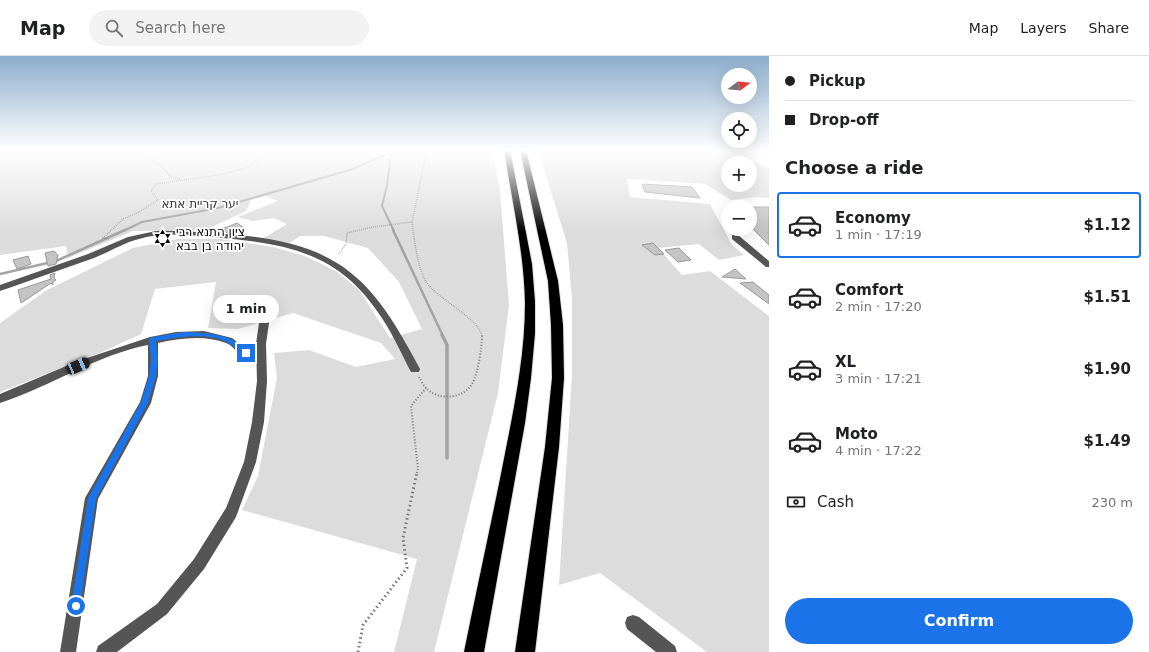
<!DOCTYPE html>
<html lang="en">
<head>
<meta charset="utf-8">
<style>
	body { margin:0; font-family:"DejaVu Sans","Noto Sans Hebrew",sans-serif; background:#f2f2f2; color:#202124; height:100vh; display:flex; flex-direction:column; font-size:15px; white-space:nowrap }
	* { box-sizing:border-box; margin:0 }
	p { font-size:13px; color:#757577 }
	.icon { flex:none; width:22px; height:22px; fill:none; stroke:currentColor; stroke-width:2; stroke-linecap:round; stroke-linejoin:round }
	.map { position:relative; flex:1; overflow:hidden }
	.sheet { display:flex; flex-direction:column; background:#fff; width:380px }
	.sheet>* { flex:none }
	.hud { display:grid; align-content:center; height:88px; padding:0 16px; background:#fff }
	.needle { width:26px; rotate:74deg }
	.fabs { position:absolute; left:721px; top:12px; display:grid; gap:8px }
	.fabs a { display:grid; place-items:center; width:36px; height:36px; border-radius:50%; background:#fff; box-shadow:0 4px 16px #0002; font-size:20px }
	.end { position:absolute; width:18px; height:18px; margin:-9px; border:5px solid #1a73e8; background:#fff; box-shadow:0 0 0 2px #fff }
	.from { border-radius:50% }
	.bubble { position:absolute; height:28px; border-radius:14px; background:#fff; box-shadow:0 4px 16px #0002; font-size:13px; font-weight:700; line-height:28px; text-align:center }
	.car { position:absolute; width:12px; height:24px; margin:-12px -6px; border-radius:5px; box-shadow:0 0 3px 1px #0007; background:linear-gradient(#222 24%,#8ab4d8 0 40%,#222 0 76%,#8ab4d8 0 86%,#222 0) }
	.hud b { display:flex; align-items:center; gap:14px; height:38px; font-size:15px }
	.hud b+b { border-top:1px solid #e0e0e0 }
	.hud i { width:10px; height:10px; background:#202124 }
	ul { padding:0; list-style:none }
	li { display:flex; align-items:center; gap:12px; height:66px; margin:0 8px 6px; padding:0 8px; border:2px solid transparent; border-radius:4px }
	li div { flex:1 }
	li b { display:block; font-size:15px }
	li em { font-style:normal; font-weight:700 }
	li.active { border-color:#1a73e8 }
	li>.icon { width:36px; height:36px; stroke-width:1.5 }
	h2 { padding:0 16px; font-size:18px; line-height:48px }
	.pay { display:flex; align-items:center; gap:10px; height:44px; padding:0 16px; font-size:15px }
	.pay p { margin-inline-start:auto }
	.action { display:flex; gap:8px; margin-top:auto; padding:8px 16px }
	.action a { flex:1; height:46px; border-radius:24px; background:#1a73e8; color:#fff; font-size:16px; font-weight:700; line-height:46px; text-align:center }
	header { display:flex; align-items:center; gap:24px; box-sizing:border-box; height:56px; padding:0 20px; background:#fff; border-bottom:1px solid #e0e0e0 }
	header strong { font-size:19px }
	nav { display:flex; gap:22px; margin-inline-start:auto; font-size:14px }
	.search { width:280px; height:36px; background:#f2f2f2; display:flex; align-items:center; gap:10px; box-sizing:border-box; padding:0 14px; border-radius:22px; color:#757577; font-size:15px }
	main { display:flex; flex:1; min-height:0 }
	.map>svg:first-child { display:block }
</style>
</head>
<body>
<header>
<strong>Map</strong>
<div class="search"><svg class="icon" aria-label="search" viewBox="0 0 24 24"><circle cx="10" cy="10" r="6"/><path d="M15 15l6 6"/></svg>Search here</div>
<nav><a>Map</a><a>Layers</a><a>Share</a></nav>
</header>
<main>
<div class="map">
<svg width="769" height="596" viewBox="0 0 769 596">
	<rect width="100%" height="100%" fill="#fff"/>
	<!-- green -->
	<path fill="#dcdcdc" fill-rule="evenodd" d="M0 94H493L500 135 509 249 498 337 434 596H394L417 503 242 454 258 420 277 322 274 297 309 294 356 311 395 303 381 287 293 257 238 273 208 272 216 226 155 233 141 278 102 296 0 336V267L47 234 133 192 178 183H221L273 191 305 200 336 215 359 234 390 282 422 273 399 226 368 192 324 180H300L290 187 264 182 287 168 274 162 252 165 238 161 278 145 266 140 251 144 246 155 205 174 133 175 68 202 66 190 0 199Z
		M538 94H710L769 111V142L758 141 731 144 705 128 627 123 630 141 710 148 732 189 744 199 719 204 699 188 658 192 682 219 710 215 769 260V596H707L600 517 559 529 572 319V242L567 187ZM728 107H750V129H728Z"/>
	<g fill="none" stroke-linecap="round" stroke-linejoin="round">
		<!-- stream-far2 -->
		<path stroke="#a3a3a3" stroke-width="2" d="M391 96 387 130 382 150 394 175
			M123 175 142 166 218 152 353 113 395 94"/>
		<!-- stream-far1 -->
		<path stroke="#a3a3a3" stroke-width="2.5" d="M393 174 443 280
			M0 218 56 205 125 174"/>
		<!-- stream -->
		<path stroke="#a3a3a3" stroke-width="3.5" d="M442 279 447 289V402"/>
	</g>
	<!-- building -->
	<path fill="#c4c4c4" stroke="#999" d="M642 128 692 131 700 142 645 136Z
		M750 151H769V189L750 170Z
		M237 167 244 172 235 177H227L222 173Z
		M653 187 664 198 655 199 642 189Z
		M679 192 691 204 678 206 665 194Z
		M54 195 58 199 56 208 48 210 45 197Z
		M28 200 31 208 17 213 13 204Z
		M735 213 746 223 722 221Z
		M55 217 54 222 56 224 53 226V229L51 227 21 247 18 234 51 223 50 219Z
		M753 226 769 239V248L740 227Z"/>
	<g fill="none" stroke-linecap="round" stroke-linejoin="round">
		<defs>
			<path id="highway" d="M504 94H510L532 208 535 246V277L531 322 525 367 484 596H464C476 537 489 477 501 418 512 361 525 305 525 247 524 195 512 145 504 94Z
				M520 94H526L558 225 563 269 564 322 559 391 535 596H515L545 391 552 322 551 269 548 225Z"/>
		</defs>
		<!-- highway casing -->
		<use href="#highway" stroke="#dbdbdb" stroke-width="2"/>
		<!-- path-far2 -->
		<path stroke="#777" stroke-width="1.5" stroke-dasharray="0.5 1.5" stroke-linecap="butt" d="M133 94 139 95 162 111 171 121 180 123
			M412 166C414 182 417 209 425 224 436 243 478 261 482 280
			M109 183 103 182 123 163 139 156 158 144 151 135 156 128 218 119 243 113 278 94
			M339 198 346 188 347 177 373 171 412 166 427 94"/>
		<!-- path-far1 -->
		<path stroke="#777" stroke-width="2" stroke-dasharray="1 2" stroke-linecap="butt" d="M419 321C421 324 423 329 426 332 438 345 463 343 472 328 478 318 482 291 482 279
			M417 417 418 413 411 350 426 332"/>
		<!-- path -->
		<path stroke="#777" stroke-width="3" stroke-dasharray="1.5 3" stroke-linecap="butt" d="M358 596 363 569 407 512 403 482 417 416"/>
		<!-- minor -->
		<path fill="#555" fill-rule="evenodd" d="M156 175C183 174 210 177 238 179 342 189 373 224 420 313L419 316H411C400 295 391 274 377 255 338 198 288 188 223 182 195 180 166 175 139 183 123 187 109 196 94 202 75 209 56 215 37 222 25 226 13 231 0 235V229L88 198 128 181Z
			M732 179H738L769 205V211H766L732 183Z
			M266 250 271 253 266 288 267 325 264 366 256 406 236 461 204 513 167 558 117 596H96L98 590 157 548 194 503 226 452 244 406 252 366 257 325 256 288 261 253Z
			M204 275 232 282 251 297 250 300C239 303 235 290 226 287 205 279 180 282 158 287V320L151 347 98 443 76 596H60L85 442 140 346 148 320V289C96 299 50 331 0 347V338L78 305 150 281 176 276Z
			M633 559 639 561 675 590 677 596H656L627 573 625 567 627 561Z"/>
		<!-- highway -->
		<use href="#highway" fill="#000" fill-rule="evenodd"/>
	</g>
	<!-- sky -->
	<linearGradient id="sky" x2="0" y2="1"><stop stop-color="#8cadcc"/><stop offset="0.53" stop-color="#fff"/><stop offset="1" stop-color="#fff" stop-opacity="0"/></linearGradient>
	<rect width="769" height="177" fill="url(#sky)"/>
	<!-- route -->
	<path fill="#1a73e8" d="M184 276C207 277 233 277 249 297L248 299C240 300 234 289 227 286 206 276 178 281 156 285L158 303 156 320 148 347 96 443 80 550 79 553 76 554 72 553 71 550 88 442 141 346 149 320 151 303 149 283 153 281Z"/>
	<!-- icons -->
	<defs>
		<symbol id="synagogue-bare" viewBox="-9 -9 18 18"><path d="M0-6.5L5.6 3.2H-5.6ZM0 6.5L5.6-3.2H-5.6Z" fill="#000" stroke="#fff" stroke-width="2.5" paint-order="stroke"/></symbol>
	</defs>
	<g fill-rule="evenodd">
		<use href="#synagogue-bare" x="150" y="170" width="25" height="25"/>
	</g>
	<g text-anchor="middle" stroke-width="3.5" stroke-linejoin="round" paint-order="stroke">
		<!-- far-park labels -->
		<g font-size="12" fill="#333" stroke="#fff">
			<text x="200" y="152">יער קריית אתא</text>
		</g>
		<!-- far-poi labels -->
		<g font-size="12" fill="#000" stroke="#fff" text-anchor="start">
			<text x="176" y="180">ציון התנא רבי<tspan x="176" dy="14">יהודה בן בבא</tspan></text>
		</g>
	</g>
</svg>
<div class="fabs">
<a><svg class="needle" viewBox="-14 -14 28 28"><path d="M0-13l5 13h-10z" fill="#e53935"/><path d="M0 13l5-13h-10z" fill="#757577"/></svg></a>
<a><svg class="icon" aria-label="locate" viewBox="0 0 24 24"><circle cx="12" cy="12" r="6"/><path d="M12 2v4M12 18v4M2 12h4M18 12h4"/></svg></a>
<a>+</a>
<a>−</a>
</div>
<i class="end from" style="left:76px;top:550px"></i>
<i class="end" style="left:246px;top:297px"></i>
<div class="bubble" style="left:213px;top:239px;width:66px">1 min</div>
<i class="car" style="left:78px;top:310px;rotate:67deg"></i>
</div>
<section class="sheet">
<div class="hud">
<b><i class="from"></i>Pickup</b>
<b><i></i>Drop-off</b>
</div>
<h2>Choose a ride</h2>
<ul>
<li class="active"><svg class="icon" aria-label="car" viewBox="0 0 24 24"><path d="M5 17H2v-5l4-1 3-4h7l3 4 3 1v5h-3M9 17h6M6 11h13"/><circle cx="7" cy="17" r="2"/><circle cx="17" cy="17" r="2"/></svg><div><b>Economy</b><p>1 min · 17:19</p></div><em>$1.12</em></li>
<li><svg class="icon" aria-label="car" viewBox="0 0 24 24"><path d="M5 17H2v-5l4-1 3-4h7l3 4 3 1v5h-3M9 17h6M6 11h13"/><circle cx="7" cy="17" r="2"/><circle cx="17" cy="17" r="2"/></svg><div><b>Comfort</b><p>2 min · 17:20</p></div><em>$1.51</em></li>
<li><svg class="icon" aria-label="car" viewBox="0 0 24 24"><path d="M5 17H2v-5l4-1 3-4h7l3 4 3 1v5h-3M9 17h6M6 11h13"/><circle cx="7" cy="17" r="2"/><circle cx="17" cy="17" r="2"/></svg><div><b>XL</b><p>3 min · 17:21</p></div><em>$1.90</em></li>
<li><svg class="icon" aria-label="car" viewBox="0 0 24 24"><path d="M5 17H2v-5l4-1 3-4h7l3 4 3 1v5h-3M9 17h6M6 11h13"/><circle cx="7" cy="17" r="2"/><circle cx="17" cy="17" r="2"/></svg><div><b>Moto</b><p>4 min · 17:22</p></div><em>$1.49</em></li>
</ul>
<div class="pay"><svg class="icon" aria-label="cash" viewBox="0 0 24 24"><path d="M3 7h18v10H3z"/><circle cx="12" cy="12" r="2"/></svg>Cash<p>230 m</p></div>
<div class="action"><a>Confirm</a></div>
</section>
</main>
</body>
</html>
